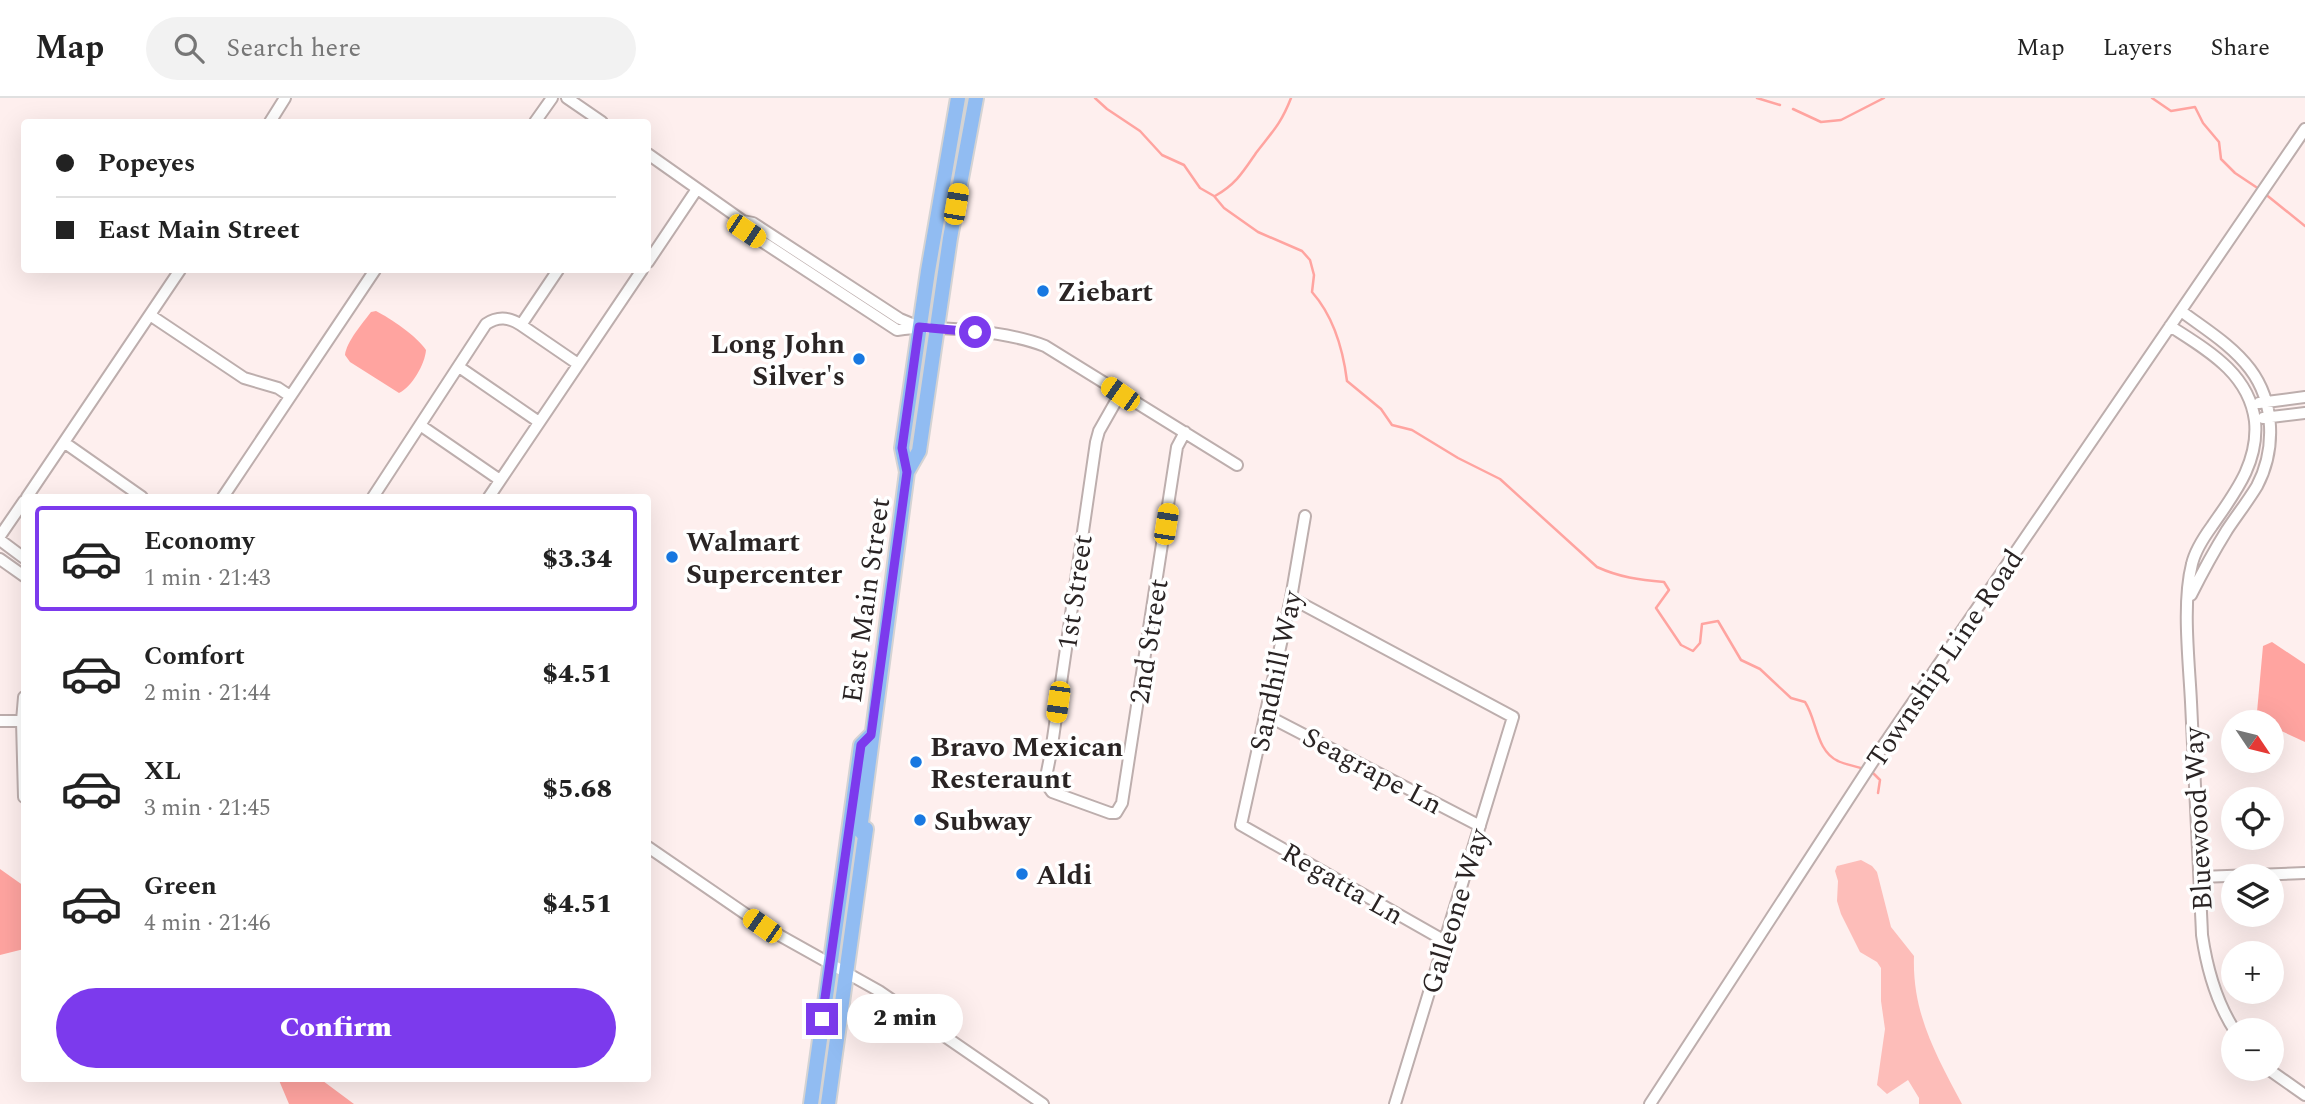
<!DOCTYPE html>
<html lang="en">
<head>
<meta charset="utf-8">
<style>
	body { margin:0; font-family:Spectral,serif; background:#f2f2f2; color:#222; height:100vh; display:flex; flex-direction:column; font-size:26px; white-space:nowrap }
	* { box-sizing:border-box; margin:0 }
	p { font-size:23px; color:#767676 }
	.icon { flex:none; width:38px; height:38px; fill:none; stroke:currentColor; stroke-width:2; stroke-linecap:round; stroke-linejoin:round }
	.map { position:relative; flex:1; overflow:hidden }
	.drawer { position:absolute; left:21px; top:396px; width:630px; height:588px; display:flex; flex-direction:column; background:#fff; border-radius:7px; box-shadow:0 7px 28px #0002 }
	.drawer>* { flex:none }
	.banner { position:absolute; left:21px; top:21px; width:630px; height:154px; border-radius:7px; box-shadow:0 7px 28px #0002; display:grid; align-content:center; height:154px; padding:0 35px; background:#fff }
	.needle { width:46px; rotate:125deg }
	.fabs { position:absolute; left:2221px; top:612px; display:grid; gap:14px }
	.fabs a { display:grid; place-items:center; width:63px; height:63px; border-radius:50%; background:#fff; box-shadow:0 7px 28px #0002; font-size:35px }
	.end { position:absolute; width:32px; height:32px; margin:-16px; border:9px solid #7c3aed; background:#fff; box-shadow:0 0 0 4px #fff }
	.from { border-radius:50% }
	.bubble { position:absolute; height:49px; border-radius:24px; background:#fff; box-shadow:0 7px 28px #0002; font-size:23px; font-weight:800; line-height:49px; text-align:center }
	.car { position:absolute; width:21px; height:42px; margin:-21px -10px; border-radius:9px; box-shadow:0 0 5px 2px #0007; background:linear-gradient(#f5c518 24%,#345 0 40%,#f5c518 0 76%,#345 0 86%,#f5c518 0) }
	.banner b { display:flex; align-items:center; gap:24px; height:66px; font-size:26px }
	.banner b+b { border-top:2px solid #e0e0e0 }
	.banner i { width:18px; height:18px; background:#222 }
	ul { padding:12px 0 0; list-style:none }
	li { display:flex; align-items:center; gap:21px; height:105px; margin:0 14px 10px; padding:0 21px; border:4px solid transparent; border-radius:7px }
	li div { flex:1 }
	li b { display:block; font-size:26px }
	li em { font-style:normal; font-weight:800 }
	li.on { border-color:#7c3aed }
	li>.icon { width:63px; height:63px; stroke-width:1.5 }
	.action { display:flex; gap:14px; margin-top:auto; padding:14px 35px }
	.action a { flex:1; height:80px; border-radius:42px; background:#7c3aed; color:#fff; font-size:28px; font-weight:800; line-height:80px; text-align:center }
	header { display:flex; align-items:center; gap:42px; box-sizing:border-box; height:98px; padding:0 35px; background:#fff; border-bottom:2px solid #e0e0e0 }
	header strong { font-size:33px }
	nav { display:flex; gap:38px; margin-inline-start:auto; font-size:24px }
	.search { width:490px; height:63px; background:#f2f2f2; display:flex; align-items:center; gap:18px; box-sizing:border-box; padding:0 24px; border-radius:38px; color:#767676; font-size:26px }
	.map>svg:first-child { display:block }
</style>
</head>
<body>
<header>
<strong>Map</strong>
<div class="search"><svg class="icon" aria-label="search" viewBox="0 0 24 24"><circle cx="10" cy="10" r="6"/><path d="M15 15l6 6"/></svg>Search here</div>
<nav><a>Map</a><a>Layers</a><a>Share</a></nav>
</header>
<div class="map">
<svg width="2305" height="1006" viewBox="0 0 2305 1006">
	<rect width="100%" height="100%" fill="#feefee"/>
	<!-- green -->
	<path fill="#fdbdb9" d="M1861 762 1872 768 1877 774 1891 829 1914 858C1912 915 1936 957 1962 1006H1919V1000L1908 982 1887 996 1877 987 1885 931 1881 903V870L1877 864 1860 854 1841 816 1837 803 1838 783 1835 773 1837 768Z"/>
	<!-- water -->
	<path fill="#ffa4a0" d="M376 213C390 220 418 239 426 252 425 266 412 289 399 295L350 264 345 257C347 243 362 226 371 214Z
		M2272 544 2305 566V644L2277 631 2257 614 2263 548Z
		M0 771 24 788V851L0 857Z
		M278 980H319L354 1006H289Z"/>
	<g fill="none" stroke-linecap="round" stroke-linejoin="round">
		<!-- stream -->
		<path stroke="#ffa4a0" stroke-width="2.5" d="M1095 0 1107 11 1140 33 1162 57 1184 67 1200 90 1214 98 1224 110 1258 134 1302 153 1310 162 1314 177 1312 194C1334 219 1343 251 1347 283L1381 311 1392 327 1412 332 1458 360 1500 381 1597 469C1619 479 1639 482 1664 484L1669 492 1656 510 1681 547 1693 553 1700 545 1702 526 1718 523 1741 562 1760 571 1791 600 1805 604C1817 622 1816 653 1838 663 1846 667 1857 668 1866 672
			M1757 0 1780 7
			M2152 0 2171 13 2195 9 2203 25 2219 44 2221 61 2235 75 2259 91
			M1793 11 1821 24 1841 22 1884 0
			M2264 95 2305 128
			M1215 98C1236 86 1243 74 1256 55 1272 34 1281 26 1291 0
			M1872 674 1880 682 1878 695"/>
		<defs>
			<path id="minor" d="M567 0 602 24
				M270 24 285 0
				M535 24 552 0
				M648 56 743 123 753 125 900 221 917 228
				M743 123 746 133 897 232C936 226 1009 234 1045 248L1237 367
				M648 164 697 91
				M2181 213C2205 231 2232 247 2250 271 2275 304 2276 352 2257 388 2248 403 2237 417 2227 432 2214 453 2202 475 2191 497
				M150 217 244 280 278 290 290 298
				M521 227 578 266
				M2170 228C2207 252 2249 275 2255 323 2259 365 2234 396 2212 428 2204 439 2195 453 2192 466 2182 505 2189 563 2191 604 2195 681 2199 759 2202 837 2207 871 2216 904 2235 933
				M459 269 539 324
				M1120 296 1099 333 1096 344 1051 654 1045 684 1052 694 1110 715H1116L1122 705 1177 349 1185 334
				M2259 305 2305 299
				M2263 320 2305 315
				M420 327 500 382
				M65 345 142 399
				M27 399 180 172
				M223 399 375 172
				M373 399 486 226C498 218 509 219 521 227L558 172
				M489 399 642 172
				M1305 418 1291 500 1241 727 1445 843
				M0 438 24 403
				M0 442 24 460
				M0 461 24 478
				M1291 500 1513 619 1395 1006
				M24 599 22 623 24 699
				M1266 617 1480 728
				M0 623H22
				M648 749 763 828 879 893 1043 1006
				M2200 779 2305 775
				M2268 971 2305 997
				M1650 1006 1883 648 2305 31"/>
			<path id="major" d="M907 374 919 353 950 140 976 0
				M865 738 860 732 907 374 902 350 928 173 958 0
				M811 1006 861 647 871 637
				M828 1006 866 731"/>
		</defs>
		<!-- minor casing -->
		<use href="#minor" stroke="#bdaead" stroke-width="14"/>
		<!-- major casing -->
		<use href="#major" stroke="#d4d3d3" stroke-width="18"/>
		<!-- minor -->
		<use href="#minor" stroke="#fff" stroke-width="10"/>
		<!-- major -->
		<use href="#major" stroke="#91bcf2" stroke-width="14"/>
	</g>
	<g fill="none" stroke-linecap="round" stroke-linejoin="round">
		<!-- route -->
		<path stroke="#7c3aed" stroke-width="9" d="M822 921 861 647 871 637 907 374 902 350 919 229 975 234"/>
	</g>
	<!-- markers -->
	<g fill="#1878e1" stroke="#fff" stroke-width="2.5">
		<circle cx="1043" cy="193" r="7"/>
		<circle cx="859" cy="261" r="7"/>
		<circle cx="672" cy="459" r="7"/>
		<circle cx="916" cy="664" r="7"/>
		<circle cx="920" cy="722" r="7"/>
		<circle cx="1022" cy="776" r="7"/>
	</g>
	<g text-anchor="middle" stroke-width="7" stroke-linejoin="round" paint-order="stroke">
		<!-- poi labels -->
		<g font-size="28" font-weight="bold" fill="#2a2424" stroke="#fff" text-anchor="start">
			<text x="1057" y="203">Ziebart</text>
			<text x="845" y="255" text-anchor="end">Long John<tspan x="845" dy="32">Silver's</tspan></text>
			<text x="686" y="453">Walmart<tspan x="686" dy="32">Supercenter</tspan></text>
			<text x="930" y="658">Bravo Mexican<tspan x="930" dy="32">Resteraunt</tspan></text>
			<text x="934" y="732">Subway</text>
			<text x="1036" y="786">Aldi</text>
		</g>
		<!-- street labels -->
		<g font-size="28" fill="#2a2424" stroke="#fff">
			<text transform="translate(1074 494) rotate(-82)" y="10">1st Street</text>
			<text transform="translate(865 502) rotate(-82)" y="10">East Main Street</text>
			<text transform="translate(1148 543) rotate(-81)" y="10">2nd Street</text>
			<text transform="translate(1944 560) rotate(-56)" y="10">Township Line Road</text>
			<text transform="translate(1275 573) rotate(-78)" y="10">Sandhill Way</text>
			<text transform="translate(1373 672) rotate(28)" y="10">Seagrape Ln</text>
			<text transform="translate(2197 721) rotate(-93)" y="10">Bluewood Way</text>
			<text transform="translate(1343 785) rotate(30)" y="10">Regatta Ln</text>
			<text transform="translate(1454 813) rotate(-73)" y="10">Galleone Way</text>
		</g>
	</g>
</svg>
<div class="fabs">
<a><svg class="needle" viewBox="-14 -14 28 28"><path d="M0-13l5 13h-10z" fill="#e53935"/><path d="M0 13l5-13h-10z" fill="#767676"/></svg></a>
<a><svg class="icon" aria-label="locate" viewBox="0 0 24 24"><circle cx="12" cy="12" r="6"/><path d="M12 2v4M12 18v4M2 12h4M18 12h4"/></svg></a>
<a><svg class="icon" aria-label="layers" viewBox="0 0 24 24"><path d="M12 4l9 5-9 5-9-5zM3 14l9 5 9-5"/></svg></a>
<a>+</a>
<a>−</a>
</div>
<i class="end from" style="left:975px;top:234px"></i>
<i class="end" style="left:822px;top:921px"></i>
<div class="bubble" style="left:847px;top:896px;width:116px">2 min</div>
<i class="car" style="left:956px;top:106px;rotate:10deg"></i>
<i class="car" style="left:746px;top:133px;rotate:124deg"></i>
<i class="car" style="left:1120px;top:296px;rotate:305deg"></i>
<i class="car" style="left:1166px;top:426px;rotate:9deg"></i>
<i class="car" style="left:1058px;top:604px;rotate:188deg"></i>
<i class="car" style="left:762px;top:828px;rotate:305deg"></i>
<div class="banner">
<b><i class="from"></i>Popeyes</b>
<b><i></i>East Main Street</b>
</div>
<section class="drawer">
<ul>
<li class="on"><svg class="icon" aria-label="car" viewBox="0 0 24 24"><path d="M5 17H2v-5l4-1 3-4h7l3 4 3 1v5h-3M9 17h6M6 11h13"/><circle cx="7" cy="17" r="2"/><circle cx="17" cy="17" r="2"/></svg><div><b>Economy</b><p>1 min · 21:43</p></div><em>$3.34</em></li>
<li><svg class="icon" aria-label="car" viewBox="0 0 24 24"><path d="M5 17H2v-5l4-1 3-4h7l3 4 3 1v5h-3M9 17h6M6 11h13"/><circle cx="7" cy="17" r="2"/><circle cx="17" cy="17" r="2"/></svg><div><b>Comfort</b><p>2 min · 21:44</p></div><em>$4.51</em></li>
<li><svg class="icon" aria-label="car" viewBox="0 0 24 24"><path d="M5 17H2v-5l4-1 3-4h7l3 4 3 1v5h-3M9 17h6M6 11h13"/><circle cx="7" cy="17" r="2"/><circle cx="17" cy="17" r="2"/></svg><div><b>XL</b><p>3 min · 21:45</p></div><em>$5.68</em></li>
<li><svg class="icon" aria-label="car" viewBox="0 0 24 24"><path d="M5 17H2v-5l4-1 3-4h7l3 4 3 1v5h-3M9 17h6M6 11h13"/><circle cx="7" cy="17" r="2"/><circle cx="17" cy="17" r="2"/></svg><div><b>Green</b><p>4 min · 21:46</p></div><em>$4.51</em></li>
</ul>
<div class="action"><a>Confirm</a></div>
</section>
</div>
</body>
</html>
